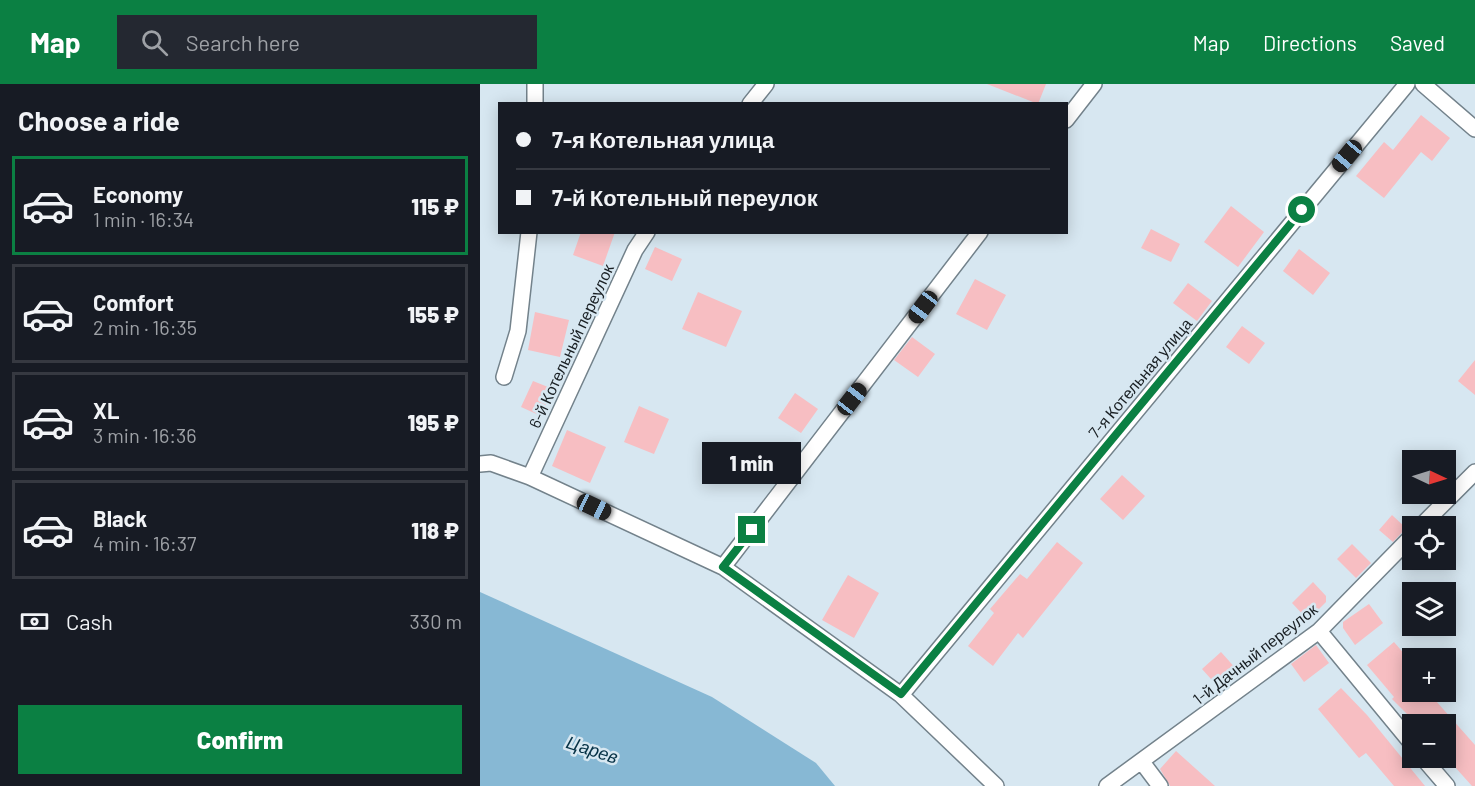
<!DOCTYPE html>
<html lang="en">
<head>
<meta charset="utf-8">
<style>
	body { margin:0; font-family:Barlow,sans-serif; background:#242831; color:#f1f3f6; height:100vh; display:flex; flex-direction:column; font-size:22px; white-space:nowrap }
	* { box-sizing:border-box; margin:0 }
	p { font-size:20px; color:#9ea1a6 }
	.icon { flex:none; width:33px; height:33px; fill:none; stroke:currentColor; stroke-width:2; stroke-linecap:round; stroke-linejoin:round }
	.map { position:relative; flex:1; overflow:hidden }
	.details { display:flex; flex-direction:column; background:#171b24; width:480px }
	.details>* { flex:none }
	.guide { position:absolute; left:18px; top:18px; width:570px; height:132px; border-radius:0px; box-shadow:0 3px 15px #0003; display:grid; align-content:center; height:132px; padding:0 18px; background:#171b24 }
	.needle { width:39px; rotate:94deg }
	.fabs { position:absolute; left:922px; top:366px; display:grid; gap:12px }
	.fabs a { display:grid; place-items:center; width:54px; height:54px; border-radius:0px; background:#171b24; box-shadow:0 3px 15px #0003; font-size:30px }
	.end { position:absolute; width:27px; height:27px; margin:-14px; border:8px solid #0b8043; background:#fff; box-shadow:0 0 0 3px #fff }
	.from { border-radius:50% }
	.bubble { position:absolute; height:42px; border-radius:0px; background:#171b24; box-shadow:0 3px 15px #0003; font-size:20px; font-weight:800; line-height:42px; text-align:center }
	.car { position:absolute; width:18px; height:36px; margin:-18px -9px; border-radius:8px; box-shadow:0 0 4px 2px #0007; background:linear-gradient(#222 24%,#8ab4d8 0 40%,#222 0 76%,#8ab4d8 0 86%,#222 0) }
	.guide b { display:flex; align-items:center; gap:21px; height:57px; font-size:22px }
	.guide b+b { border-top:2px solid #363941 }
	.guide i { width:15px; height:15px; background:#f1f3f6 }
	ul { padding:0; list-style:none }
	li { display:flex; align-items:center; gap:18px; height:99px; margin:0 12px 9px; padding:0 6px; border:3px solid #363941; border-radius:0px }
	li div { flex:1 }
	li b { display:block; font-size:22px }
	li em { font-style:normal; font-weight:800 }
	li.selected { border-color:#0b8043 }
	li>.icon { width:54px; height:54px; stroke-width:1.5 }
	h2 { padding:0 18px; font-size:27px; line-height:72px }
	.pay { display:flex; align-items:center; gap:15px; height:66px; padding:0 18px; font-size:22px }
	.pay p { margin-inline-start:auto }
	.action { display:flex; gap:12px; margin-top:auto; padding:12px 18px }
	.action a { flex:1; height:69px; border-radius:0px; background:#0b8043; color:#fff; font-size:24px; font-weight:800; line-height:69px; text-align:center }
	header { display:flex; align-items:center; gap:36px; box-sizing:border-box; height:84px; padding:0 30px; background:#0b8043; color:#fff }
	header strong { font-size:28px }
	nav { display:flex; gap:33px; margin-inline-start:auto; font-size:21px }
	.search { width:420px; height:54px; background:#242831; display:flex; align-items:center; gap:15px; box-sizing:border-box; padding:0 21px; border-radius:0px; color:#9ea1a6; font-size:22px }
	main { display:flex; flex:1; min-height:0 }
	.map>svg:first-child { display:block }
</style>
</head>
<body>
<header>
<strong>Map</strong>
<div class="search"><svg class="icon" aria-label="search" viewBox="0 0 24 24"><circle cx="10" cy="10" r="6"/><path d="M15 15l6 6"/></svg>Search here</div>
<nav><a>Map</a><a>Directions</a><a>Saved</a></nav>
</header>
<main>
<section class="details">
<h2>Choose a ride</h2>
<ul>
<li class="selected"><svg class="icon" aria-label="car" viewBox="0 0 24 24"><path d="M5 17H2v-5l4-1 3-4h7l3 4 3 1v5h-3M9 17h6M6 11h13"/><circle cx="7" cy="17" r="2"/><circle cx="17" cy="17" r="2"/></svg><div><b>Economy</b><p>1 min · 16:34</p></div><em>115 ₽</em></li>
<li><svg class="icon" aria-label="car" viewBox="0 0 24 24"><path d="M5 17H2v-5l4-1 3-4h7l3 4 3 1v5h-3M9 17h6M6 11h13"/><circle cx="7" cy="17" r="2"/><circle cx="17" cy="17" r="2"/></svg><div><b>Comfort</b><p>2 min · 16:35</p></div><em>155 ₽</em></li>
<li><svg class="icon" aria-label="car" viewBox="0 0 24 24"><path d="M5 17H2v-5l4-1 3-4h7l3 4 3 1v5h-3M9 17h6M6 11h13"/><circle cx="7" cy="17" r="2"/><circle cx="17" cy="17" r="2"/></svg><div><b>XL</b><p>3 min · 16:36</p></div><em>195 ₽</em></li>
<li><svg class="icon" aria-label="car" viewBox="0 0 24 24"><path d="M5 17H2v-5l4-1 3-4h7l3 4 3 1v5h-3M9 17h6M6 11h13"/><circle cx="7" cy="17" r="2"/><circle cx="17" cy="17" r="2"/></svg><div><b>Black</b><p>4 min · 16:37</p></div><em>118 ₽</em></li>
</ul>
<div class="pay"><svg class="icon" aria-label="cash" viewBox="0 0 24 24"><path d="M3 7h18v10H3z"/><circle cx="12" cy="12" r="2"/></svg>Cash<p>330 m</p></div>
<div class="action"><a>Confirm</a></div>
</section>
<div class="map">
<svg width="995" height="702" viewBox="0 0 995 702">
	<rect width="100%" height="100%" fill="#d7e7f1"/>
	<!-- water -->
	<path fill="#87b8d4" d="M0 508 232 613 336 679 355 702H0Z"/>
	<!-- building -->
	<path fill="#f7bec2" d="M507 0H566L558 20Z
		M941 31 970 54 952 77 941 68 904 114 876 92 904 58 913 66Z
		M751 122 784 148 758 183 724 158Z
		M671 145 700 160 691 178 661 164Z
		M101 148H135L123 182 93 171Z
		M175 163 202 175 192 197 165 185Z
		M819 165 850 189 833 211 803 187Z
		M495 195 526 211 507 246 476 230Z
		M708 199 732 217 717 237 693 219Z
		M218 208 262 227 246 263 202 245Z
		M55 228 89 236 80 273 48 266Z
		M762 242 785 259 769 280 746 263Z
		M432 253 455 270 438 293 414 276Z
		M995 276V311L978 297Z
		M53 297 73 305 61 332 41 323Z
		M315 309 338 325 321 349 298 334Z
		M159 322 189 335 174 370 144 358Z
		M87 346 126 363 110 399 72 382Z
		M642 391 665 412 643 436 620 415Z
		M912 431 926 444 913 458 899 446Z
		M577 458 603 479 543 554 538 549 513 582 488 562 514 529 510 525 540 490 547 495Z
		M872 460 891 479 876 494 857 475Z
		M368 491 399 509 374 554 342 536Z
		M833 498 846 512V518L828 536 812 519Z
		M889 520 903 539 875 561 863 544V538Z
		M914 558 933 580V608H948L995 661V702H992L966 673V640H937L912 615 914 613 887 581Z
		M836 561 849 579 824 598 811 580Z
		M741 568 758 587 739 604 722 585Z
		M861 604 887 631 945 702H914L886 669 879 674 838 625Z
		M696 667 735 702H690L680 685Z"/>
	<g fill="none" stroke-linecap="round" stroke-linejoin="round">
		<defs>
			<path id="street" d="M55 0V20
				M943 0 995 45
				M270 20 286 0
				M586 36 614 0
				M24 293 38 247 49 148
				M0 380 11 379 50 393 243 483 421 611 516 702
				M50 393 155 166 167 148
				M941 442 995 388
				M243 483 500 148
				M839 547 933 661
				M421 611 927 0
				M943 674 967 702
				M662 678 680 702
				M627 702 839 547 933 451"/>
		</defs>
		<!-- street casing -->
		<use href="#street" stroke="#73828b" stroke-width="18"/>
		<!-- street -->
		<use href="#street" stroke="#fff" stroke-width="15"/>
	</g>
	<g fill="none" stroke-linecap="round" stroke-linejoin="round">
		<!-- route -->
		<path stroke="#0b8043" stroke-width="8" d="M272 446 243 483 421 610 822 126"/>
	</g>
	<g text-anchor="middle" stroke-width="5" stroke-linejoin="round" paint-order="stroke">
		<!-- street labels -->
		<g font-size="16" fill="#191f23" stroke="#d7e7f1">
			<text transform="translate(91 262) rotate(-65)" y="6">6-й Котельный переулок</text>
			<text transform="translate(660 294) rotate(-50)" y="6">7-я Котельная улица</text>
			<text transform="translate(775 570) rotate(-38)" y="6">1-й Дачный переулок</text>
		</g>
		<!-- water labels -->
		<g font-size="18" font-style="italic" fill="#073246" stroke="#d7e7f1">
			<text transform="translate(112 666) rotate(18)" y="6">Царев</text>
		</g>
	</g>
</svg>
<div class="fabs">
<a><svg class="needle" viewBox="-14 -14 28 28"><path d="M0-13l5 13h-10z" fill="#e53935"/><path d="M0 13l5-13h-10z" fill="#9ea1a6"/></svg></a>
<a><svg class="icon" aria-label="locate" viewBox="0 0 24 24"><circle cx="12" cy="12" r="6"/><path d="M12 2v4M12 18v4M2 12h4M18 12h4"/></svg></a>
<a><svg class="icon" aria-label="layers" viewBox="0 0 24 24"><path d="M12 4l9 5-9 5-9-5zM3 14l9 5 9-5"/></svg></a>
<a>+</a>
<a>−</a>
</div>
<i class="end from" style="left:822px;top:126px"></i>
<i class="end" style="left:272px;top:446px"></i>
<div class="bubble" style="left:222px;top:358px;width:99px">1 min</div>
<i class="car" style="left:867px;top:72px;rotate:220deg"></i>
<i class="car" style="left:443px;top:223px;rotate:217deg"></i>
<i class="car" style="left:372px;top:315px;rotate:38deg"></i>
<i class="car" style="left:114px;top:423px;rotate:115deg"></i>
<div class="guide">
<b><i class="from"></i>7-я Котельная улица</b>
<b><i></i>7-й Котельный переулок</b>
</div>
</div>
</main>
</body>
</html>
